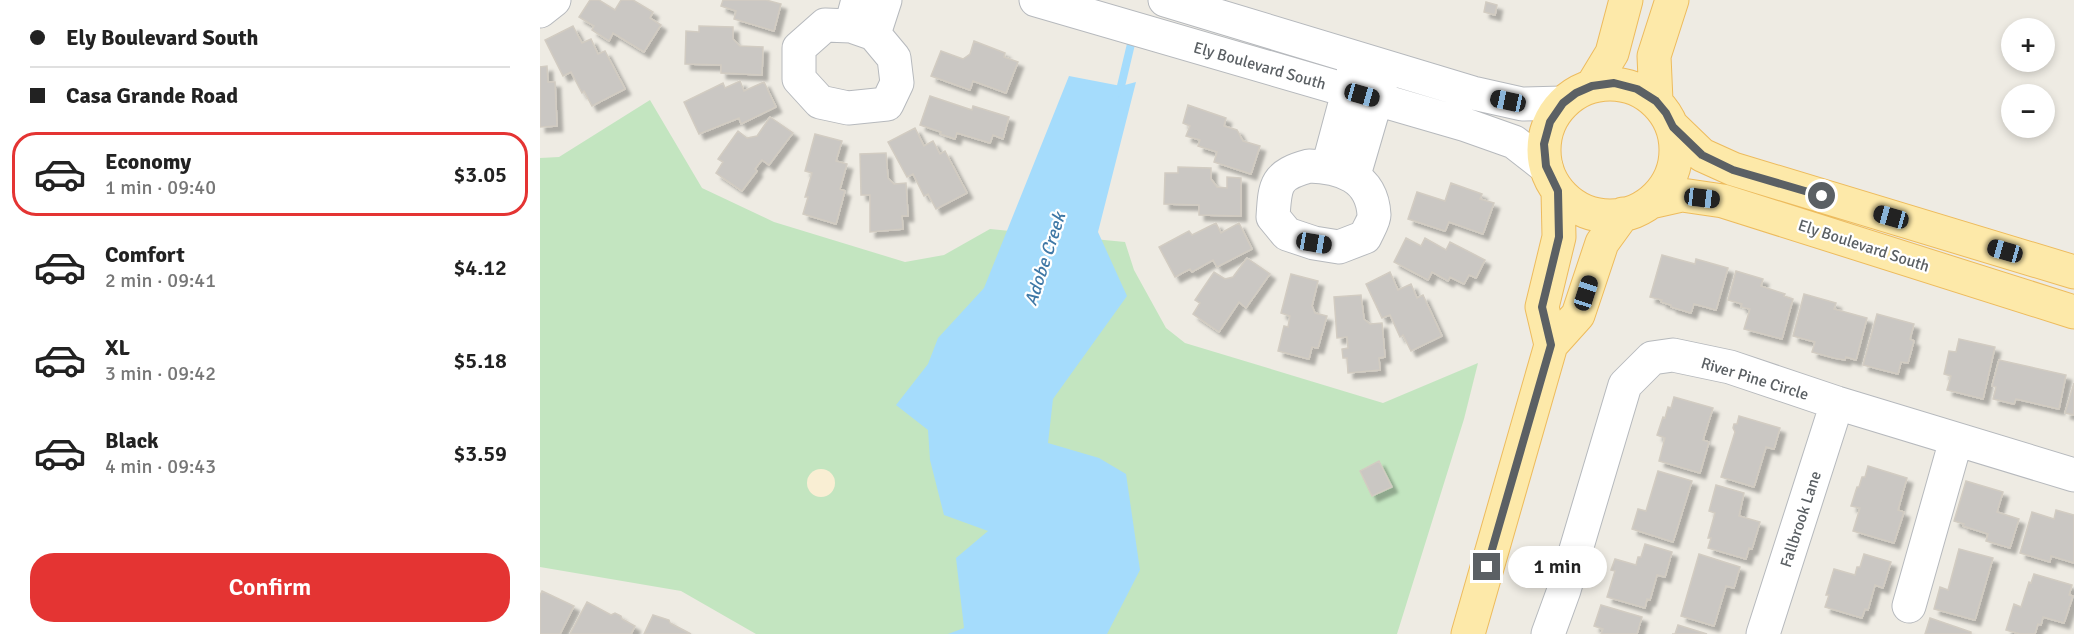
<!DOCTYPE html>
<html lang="en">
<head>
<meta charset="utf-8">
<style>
	body { margin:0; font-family:Signika,sans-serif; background:#f6f6f6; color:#222; height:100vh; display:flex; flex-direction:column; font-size:22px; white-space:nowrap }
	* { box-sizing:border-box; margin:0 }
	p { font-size:20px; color:#767676 }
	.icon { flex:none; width:33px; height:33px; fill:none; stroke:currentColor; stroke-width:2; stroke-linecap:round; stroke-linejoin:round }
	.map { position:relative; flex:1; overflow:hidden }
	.side { display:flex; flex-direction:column; background:#fff; width:540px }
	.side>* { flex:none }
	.banner { display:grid; align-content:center; height:132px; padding:0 30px; background:#fff }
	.fabs { position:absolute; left:1461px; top:18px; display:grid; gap:12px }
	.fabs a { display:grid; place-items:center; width:54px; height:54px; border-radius:50%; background:#fff; box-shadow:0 3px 9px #0003; font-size:30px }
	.end { position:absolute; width:27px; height:27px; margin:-14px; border:8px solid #5b6064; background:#fff; box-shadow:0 0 0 3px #fff }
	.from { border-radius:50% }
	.bubble { position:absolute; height:42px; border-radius:21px; background:#fff; box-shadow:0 3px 9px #0003; font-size:20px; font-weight:600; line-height:42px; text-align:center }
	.car { position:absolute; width:18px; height:36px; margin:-18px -9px; border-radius:8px; box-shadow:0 0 4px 2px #0007; background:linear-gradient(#222 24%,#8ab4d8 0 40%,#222 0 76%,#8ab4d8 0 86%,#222 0) }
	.banner b { display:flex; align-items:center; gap:21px; height:57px; font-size:22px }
	.banner b+b { border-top:2px solid #e0e0e0 }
	.banner i { width:15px; height:15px; background:#222 }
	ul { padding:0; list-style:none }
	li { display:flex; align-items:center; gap:18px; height:84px; margin:0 12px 9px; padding:0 18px; border:3px solid transparent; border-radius:24px }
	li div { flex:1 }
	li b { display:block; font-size:22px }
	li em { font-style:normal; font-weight:600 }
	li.current { border-color:#e43433 }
	li>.icon { width:54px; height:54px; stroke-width:1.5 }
	.action { display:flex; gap:12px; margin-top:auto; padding:12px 30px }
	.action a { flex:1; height:69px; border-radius:24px; background:#e43433; color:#fff; font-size:24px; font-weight:600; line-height:69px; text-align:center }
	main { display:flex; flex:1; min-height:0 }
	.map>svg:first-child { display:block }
</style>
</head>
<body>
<main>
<section class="side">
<div class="banner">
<b><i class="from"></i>Ely Boulevard South</b>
<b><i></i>Casa Grande Road</b>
</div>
<ul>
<li class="current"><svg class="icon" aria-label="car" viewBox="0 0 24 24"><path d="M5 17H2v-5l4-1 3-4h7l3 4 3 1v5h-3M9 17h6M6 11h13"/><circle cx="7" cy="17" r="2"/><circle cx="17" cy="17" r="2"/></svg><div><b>Economy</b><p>1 min · 09:40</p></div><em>$3.05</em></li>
<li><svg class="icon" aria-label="car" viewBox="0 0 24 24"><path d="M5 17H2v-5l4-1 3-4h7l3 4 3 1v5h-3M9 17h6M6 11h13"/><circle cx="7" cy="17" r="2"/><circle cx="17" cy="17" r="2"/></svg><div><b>Comfort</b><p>2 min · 09:41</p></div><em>$4.12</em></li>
<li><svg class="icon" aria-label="car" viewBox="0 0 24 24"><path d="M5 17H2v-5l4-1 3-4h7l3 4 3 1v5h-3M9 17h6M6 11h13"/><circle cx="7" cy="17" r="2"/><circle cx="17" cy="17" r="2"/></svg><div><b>XL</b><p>3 min · 09:42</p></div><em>$5.18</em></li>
<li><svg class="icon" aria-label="car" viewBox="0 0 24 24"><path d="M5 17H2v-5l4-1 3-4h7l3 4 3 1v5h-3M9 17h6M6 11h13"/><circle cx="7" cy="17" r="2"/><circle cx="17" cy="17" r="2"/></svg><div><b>Black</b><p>4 min · 09:43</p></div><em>$3.59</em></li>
</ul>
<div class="action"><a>Confirm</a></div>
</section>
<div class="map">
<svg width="1534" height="634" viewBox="0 0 1534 634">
	<defs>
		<filter id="shadow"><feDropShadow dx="5.5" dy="5.5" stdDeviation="1.5" flood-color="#0004"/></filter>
	</defs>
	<rect width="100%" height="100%" fill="#eeebe3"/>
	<!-- green -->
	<path fill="#c3e5c0" d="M110 100 162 188 234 222 365 262 404 255 450 229 585 242 594 270 626 328 645 343 843 403 938 363 924 419 857 634H216L141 591 0 567V158L19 157Z"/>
	<!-- sand -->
	<path fill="#f9eed3" d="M267 483a14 14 0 1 1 28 0a14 14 0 1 1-28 0Z"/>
	<!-- water -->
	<path fill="#a5dcfc" d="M529 76 581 86 596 82 558 232 587 296 513 399 508 443 559 458 586 474 600 570 567 634H408L424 628 416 558 448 531 404 515 390 460 388 430 356 405 388 364 398 338 444 288Z"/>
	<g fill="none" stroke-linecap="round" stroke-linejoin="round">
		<!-- stream -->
		<path stroke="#a5dcfc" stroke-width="8" d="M576 94 581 86 591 44"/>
	</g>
	<!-- building -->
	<path fill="#cac7c3" stroke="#d2ccc2" stroke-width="1.5" filter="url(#shadow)" d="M50 0H59L75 10 81 0H93L113 12 110 18 121 25 104 52 73 33 69 41 52 30 54 26 39 17Z
		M183 0H226L241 4 234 31 194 19 196 11 181 6Z
		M946 2 957 5 955 15 944 12Z
		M33 26 42 43 51 39 58 54 65 51 85 89 52 106 44 91 42 93 31 72 23 76 5 40Z
		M159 26 193 27V39L200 46 223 47 222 75 181 73V65L145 64 146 31 159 32Z
		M434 41 465 53 464 57 478 62 466 93 433 81 430 90 391 76 401 51 423 59 430 54Z
		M7 66 8 82H15L17 126 0 127V67Z
		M200 81 204 91 224 82 236 107 201 124 199 118 159 134 144 102 183 83 185 88Z
		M390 96 432 110 433 106 469 117 463 139 453 135 450 143 417 133 415 139 400 134 401 132 380 125Z
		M648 105 686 118 684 126 697 130 703 141 720 146 711 174 674 162 677 152 658 146 660 140 646 136 650 126 643 123Z
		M230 117 253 133 229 165 222 160 215 169 217 171 202 191 176 173 183 162 178 159 198 131 207 138 217 136Z
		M375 128 384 146 393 141 400 154 405 151 427 193 396 209 388 194 384 196 373 174 367 177 348 142Z
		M275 134 302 141 296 161 307 164 300 189 305 191 296 224 263 214 268 197H265L272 173 265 171Z
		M346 153 348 178 354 184 366 183 368 216H362L363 229 330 232V195H321L320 154Z
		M638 167 671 168V179L677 187 687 188V177L701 178V216L659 215V205L624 204 625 173H638Z
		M911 183 942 194 940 199 954 203 943 234 909 222 905 231 868 219 877 192 905 201Z
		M676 223 681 233 699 223 712 249 677 267 673 260 652 272 650 269 635 277 619 247 649 231 652 235Z
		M866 238 881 246 885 238 906 250 910 242 945 260 936 278 929 275 924 284 910 277 908 281 892 272 888 280 854 262Z
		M1122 255 1155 264 1156 259 1188 268 1176 310 1154 304 1151 313 1131 307V305L1121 302 1122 300 1110 297Z
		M707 258 730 274 706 308 699 302 679 332 653 314 660 303 655 300 674 272 685 279 693 277Z
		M1196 271 1223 279 1221 286 1245 294 1244 296 1253 299 1242 339 1204 329 1210 309 1201 307 1202 304 1188 300Z
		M850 272 858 290 871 284 877 298 883 295 902 336 871 351 863 335 860 337 850 315 842 318 826 284Z
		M751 274 778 281 772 306 775 313 787 316 778 348 772 347 769 359 738 351 744 326 748 327 750 316 741 313Z
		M1264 294 1296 303 1294 309 1327 318 1316 360 1306 357 1305 360 1294 358 1272 352 1275 342 1253 336Z
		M821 295 824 319 830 324 842 323 845 357 839 358 840 370 808 373 807 358H803L802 349 808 348 807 337 797 338 794 297Z
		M1337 314 1374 324 1370 339 1374 341 1368 363 1361 362 1358 374 1323 365Z
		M1419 339 1455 347 1443 399 1407 390 1411 376 1404 374 1409 351 1416 352Z
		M1459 360 1526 375 1519 409 1476 399 1474 404 1453 399 1456 387 1452 386Z
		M1534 383V415L1525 413Z
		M1134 397 1173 408 1163 440 1169 442 1160 473 1119 461 1125 438 1117 435 1123 417 1125 418 1128 407 1131 408Z
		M1199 416 1240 428 1234 449 1226 447 1214 487 1181 477 1195 432 1193 428 1194 424H1197Z
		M839 461 852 487 832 496 820 471Z
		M1328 466 1367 478 1358 510 1364 512 1354 543 1313 531 1320 508 1311 506 1317 487H1319L1322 477H1325Z
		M1118 471 1152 481 1133 542 1092 529 1098 509 1106 511Z
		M1426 481 1463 492 1457 512 1479 519 1470 548 1446 541 1448 534 1423 526 1424 524 1414 521Z
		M1176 485 1204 493 1199 516 1220 522 1212 549 1209 548 1206 559 1168 548 1171 538H1168L1175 513 1169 511Z
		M1516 510 1534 515V563L1511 556 1510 562 1480 553 1492 512 1514 519Z
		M1105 544 1132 552 1125 577 1117 575 1110 600 1107 599 1105 608 1067 597 1075 571 1071 570 1075 559 1096 565 1098 557H1101Z
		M1419 549 1453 558 1435 620 1394 609 1400 587 1408 590Z
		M1159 554 1200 567 1194 588 1186 586 1174 626 1141 616Z
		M1324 554 1351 562 1343 588 1335 585 1328 610 1325 609 1322 618 1285 607 1289 595H1286L1294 569 1315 575 1317 567H1320Z
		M1494 574 1532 585 1529 595 1533 596 1524 623 1503 617 1501 625 1498 624 1495 634H1480L1466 630 1474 604 1481 607 1489 582 1491 583Z
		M2 591 34 606 20 634H0V596Z
		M47 602 71 615 75 613 81 616 82 619 95 626 91 634H30Z
		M1061 605 1102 617 1097 634H1061L1063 629 1054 626Z
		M113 615 129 620 130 623 151 634H104Z
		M1390 618 1431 632V634H1385Z
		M1138 625 1167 634H1132H1135Z"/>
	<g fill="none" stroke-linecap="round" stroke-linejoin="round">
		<defs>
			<path id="minor" d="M496 0 926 125 974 142 1006 167
				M625 0 933 93 982 104 1023 103
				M0 11 14 0
				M285 25 311 26 334 34 354 58 357 83 347 104 308 108 280 102 259 79V48Z
				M311 26 318 0
				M334 34 345 0
				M769 166C800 167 832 176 834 215 834 221 828 230 825 237L799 247 774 243 747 234 733 217C735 185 735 175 769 166Z
				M788 167 814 70
				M814 175 842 79
				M1369 606 1416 440
				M1008 634 1024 590 1085 385 1112 358 1133 355 1190 367 1297 403 1534 475
				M1223 634 1297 403"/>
			<path id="major" d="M1004 150a66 66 0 1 1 132 0a66 66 0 1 1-132 0Z
				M1052 86 1072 53 1086 0
				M1116 101 1114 56 1132 0
				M1133 127 1162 155 1193 169 1534 272
				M1111 202 1142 195 1183 201 1534 312
				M1011 345 1002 307 1019 237 1018 191
				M928 634 1011 345 1038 315 1062 243 1083 214"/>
		</defs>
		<!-- minor casing -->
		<use href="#minor" stroke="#b6b9bd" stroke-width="35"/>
		<!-- major casing -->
		<use href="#major" stroke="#edbb5d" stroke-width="35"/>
		<!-- minor -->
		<use href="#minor" stroke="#fff" stroke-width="33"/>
		<!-- major -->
		<use href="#major" stroke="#fde9a9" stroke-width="33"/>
	</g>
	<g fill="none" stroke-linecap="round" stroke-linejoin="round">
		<!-- route -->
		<path stroke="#5b6064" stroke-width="8" d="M947 567 1011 345 1002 307 1019 237 1018 191 1006 166 1004 144 1010 122 1023 103 1036 93 1052 86 1074 83 1097 89 1116 101 1126 113 1133 127 1162 155 1193 170 1282 196"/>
	</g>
	<g text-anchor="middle" stroke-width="4.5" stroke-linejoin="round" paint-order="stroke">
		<!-- street labels -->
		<g font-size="16" fill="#5b6064" stroke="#fff">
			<text transform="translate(720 65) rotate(16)" y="6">Ely Boulevard South</text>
			<text transform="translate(1324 245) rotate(18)" y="6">Ely Boulevard South</text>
			<text transform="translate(1215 378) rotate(17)" y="6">River Pine Circle</text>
			<text transform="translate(1260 519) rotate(-72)" y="6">Fallbrook Lane</text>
		</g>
		<!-- water labels -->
		<g font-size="18" font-style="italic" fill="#3f78a6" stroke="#fff">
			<text transform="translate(505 259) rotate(-72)" y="6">Adobe Creek</text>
		</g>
	</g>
</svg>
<div class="fabs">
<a>+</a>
<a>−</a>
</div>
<i class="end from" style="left:1282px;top:196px"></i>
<i class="end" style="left:947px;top:567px"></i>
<div class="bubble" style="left:968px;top:546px;width:99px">1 min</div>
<i class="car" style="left:822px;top:95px;rotate:106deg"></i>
<i class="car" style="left:968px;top:101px;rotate:282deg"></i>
<i class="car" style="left:1162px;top:198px;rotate:97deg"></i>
<i class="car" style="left:1351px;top:217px;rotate:286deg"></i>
<i class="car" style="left:774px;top:243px;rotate:100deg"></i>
<i class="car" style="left:1465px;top:251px;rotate:286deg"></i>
<i class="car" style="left:1046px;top:293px;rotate:18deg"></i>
</div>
</main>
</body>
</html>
